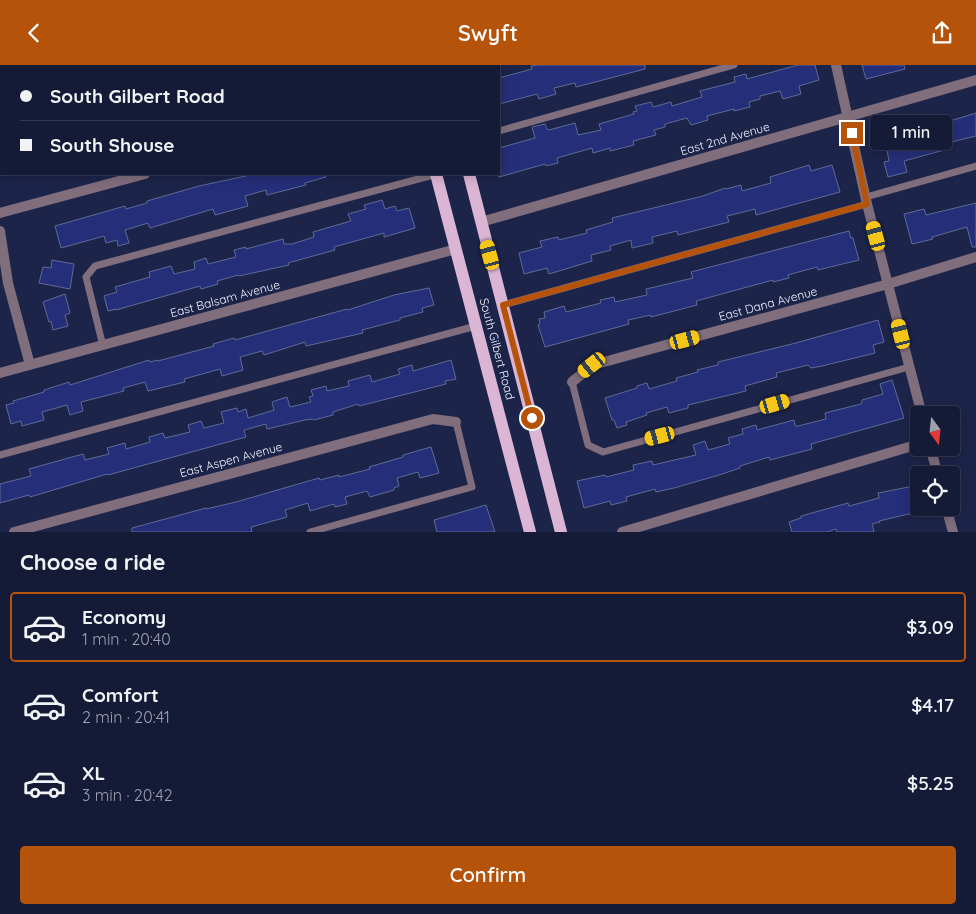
<!DOCTYPE html>
<html lang="en">
<head>
<meta charset="utf-8">
<style>
	body { margin:0; font-family:Quicksand,sans-serif; background:#1e243f; color:#f1f3f6; height:100vh; display:flex; flex-direction:column; font-size:19px; white-space:nowrap }
	* { box-sizing:border-box; margin:0 }
	p { font-size:16px; color:#9da1ad }
	.icon { flex:none; width:28px; height:28px; fill:none; stroke:currentColor; stroke-width:2; stroke-linecap:round; stroke-linejoin:round }
	.map { position:relative; height:467px; overflow:hidden }
	.side { display:flex; flex-direction:column; background:#151b37; flex:1 }
	.side>* { flex:none }
	.top-card { position:absolute; left:0px; top:0px; width:500px; height:110px; box-shadow:0 2px 12px #0003,0 0 0 1px #343952; display:grid; align-content:center; height:110px; padding:0 20px; background:#151b37 }
	.needle { width:32px; rotate:165deg }
	.tools { position:absolute; left:910px; top:341px; display:grid; gap:10px }
	.tools a { display:grid; place-items:center; width:50px; height:50px; border-radius:5px; background:#151b37; box-shadow:0 2px 12px #0003,0 0 0 1px #343952; font-size:25px }
	.end { position:absolute; width:22px; height:22px; margin:-11px; border:6px solid #b45309; background:#fff; box-shadow:0 0 0 2px #fff }
	.from { border-radius:50% }
	.bubble { position:absolute; height:35px; border-radius:5px; background:#151b37; box-shadow:0 2px 12px #0003,0 0 0 1px #343952; font-size:16px; font-weight:600; line-height:35px; text-align:center }
	.car { position:absolute; width:15px; height:30px; margin:-15px -8px; border-radius:6px; box-shadow:0 0 4px 1px #0007; background:linear-gradient(#f5c518 24%,#345 0 40%,#f5c518 0 76%,#345 0 86%,#f5c518 0) }
	.top-card b { display:flex; align-items:center; gap:18px; height:48px; font-size:19px }
	.top-card b+b { border-top:1px solid #343952 }
	.top-card i { width:12px; height:12px; background:#f1f3f6 }
	ul { padding:0; list-style:none }
	li { display:flex; align-items:center; gap:15px; height:70px; margin:0 10px 8px; padding:0 10px; border:2px solid transparent; border-radius:5px }
	li div { flex:1 }
	li b { display:block; font-size:19px }
	li em { font-style:normal; font-weight:600 }
	li.selected { border-color:#b45309 }
	li>.icon { width:45px; height:45px; stroke-width:1.5 }
	h2 { padding:0 20px; font-size:22px; line-height:60px }
	.button { display:flex; gap:10px; margin-top:auto; padding:10px 20px }
	.button a { flex:1; height:58px; border-radius:5px; background:#b45309; color:#fff; font-size:20px; font-weight:600; line-height:58px; text-align:center }
	header { display:flex; justify-content:space-between; align-items:center; height:65px; padding:0 20px; background:#b45309; color:#fff; font-size:22px; font-weight:600 }
	.map>svg:first-child { display:block }
</style>
</head>
<body>
<header><svg class="icon" aria-label="back" viewBox="0 0 24 24"><path d="M15 5l-7 7 7 7"/></svg>Swyft<svg class="icon" aria-label="share" viewBox="0 0 24 24"><path d="M12 15V3M7 8l5-5 5 5M5 13v7h14v-7"/></svg></header>
<div class="map">
<svg width="976" height="467" viewBox="0 0 976 467">
	<rect width="100%" height="100%" fill="#1c2449"/>
	<!-- building -->
	<path fill="#252e78" stroke="#5f6b96" d="M537 0H645V4L576 22 575 18 554 23 556 29 539 34 537 29 499 39V13L532 4 531 1Z
		M798 0H815L819 15 799 21 801 29 783 34 780 26 760 31V34L749 37 750 42 734 46V44L707 51 708 55 691 60 687 53 665 59V62L654 65 656 70 633 76 634 80 610 86V83L593 88 592 83 557 93 558 98 546 101 545 99 499 112V83L535 73 532 62 545 59 547 64 549 65 575 58 578 70 601 65 599 59 634 49 633 47 637 46 635 41 651 37 653 42 671 37 672 41 702 32 700 26 735 17 734 12 746 9 747 14Z
		M862 0H904L905 4 866 14Z
		M976 48V71L947 78 948 84 904 96 907 107 888 112 884 97 889 96 885 74 919 65V63L939 58 940 59Z
		M809 100 811 106 832 100 840 127 756 150 755 144 727 151 729 157 678 170 677 166 652 172 653 178 632 183 631 175 610 181 611 185 591 190 592 196 549 209 547 203 524 209 519 188 542 182 540 176 558 172 559 175 587 168 586 165 613 157 612 153 703 131 725 123 726 124 741 120 742 126 771 118 770 112Z
		M255 109H326V112L305 118 306 120 267 130 266 125 245 131 248 141 215 150 213 144 150 163 148 158 125 165 129 178 118 181 117 175 106 178 104 171 61 183 55 161 125 141 126 144 147 138V136L199 121Z
		M382 135 385 144 395 141 397 146 409 143 415 163 384 172V168L334 182 335 185 288 198 289 200 239 211 238 210 217 216 218 219 201 224 200 221 116 245V244L108 246 104 231 117 227 115 222 150 212 149 207 171 201 174 209 195 204 194 197 206 193 208 199 236 192 234 185 246 182V184L283 174 284 179H292L314 172 313 167 351 156 348 149 366 144 364 140Z
		M976 138V182H972L967 162 932 172 933 174 912 179 904 149 924 144 926 150Z
		M849 166 851 173H853L859 195 818 205 817 202 802 206 788 210 789 213 773 217V215L696 236 697 240 651 252V250L628 255 629 259 545 282 538 260 540 259 539 254 545 253 544 247 564 241 566 247 601 238 600 235 614 232 615 237 647 230 646 224 693 213 691 207Z
		M52 195 74 199 70 224 39 218 43 202 51 203Z
		M429 223 434 240 422 243 423 247 400 253V255L362 265 363 268 306 281 305 277 264 290 262 286 240 292 243 305 222 311 220 304 184 314 185 317 148 326 145 317 123 323 124 326 81 337 83 346 70 350 67 340 42 347 44 355 22 361 21 356 11 359 6 340 14 338 13 336 44 327V325L69 317 70 320 149 295 150 297 158 295V296L214 281 213 279 234 273 235 275 347 244 348 245 394 230Z
		M65 229 70 248 65 250 68 261 53 265 51 256 49 257 43 237Z
		M878 255 884 277 873 280 875 288 822 301 811 303 808 300 776 308 777 312 745 321 746 326 688 340V343L669 348 667 342 646 348 647 350 626 357 627 360 617 363 614 355H612L605 333 637 323V321L647 318 649 324 677 316 676 313 698 307 697 305 718 300V297L792 279Z
		M451 295 456 314 445 316 446 319 359 341 358 339 333 347V350L314 355 313 354 305 355 267 364 266 359 244 365 246 372 108 410 107 409 30 432 29 430 0 438V419L31 411 29 404 83 389 85 395 109 389 107 383 125 378 126 384 150 377 149 372 163 368 165 373 190 367 188 360 201 356 204 363 224 358 221 347 237 343 238 347 246 344 248 353 274 345 272 337 287 332 290 342 311 337 309 332 313 331 311 325 326 321 327 326 349 321 348 316 370 310 372 317 400 309 398 304 412 300 413 306Z
		M892 315 904 353 811 379 812 384 770 395 769 392 740 401V403L719 410 674 423 656 427 655 424 626 432 627 436 611 440 610 436 584 443 577 416 605 410 606 412 634 405 633 400 652 396 653 400 696 390 693 380 705 376 708 385 730 379 728 373 743 369 742 364 756 360 757 365 794 355 795 361H798L826 354 825 348 861 339 862 337V335L883 329 880 319Z
		M431 382 439 408 420 413 418 407 397 413 399 421 394 423V425L370 432 367 426 345 432 347 439 335 442 334 439 310 446 308 438 285 445 287 452 251 462 252 467H132V463L206 443V444L236 437 319 413 320 415 339 410V412L370 404 369 402 403 392V390Z
		M919 420V442H916L917 447 879 456 880 457 872 459 874 467H837L836 464 827 467H792L789 457 801 453V451L848 438 849 441 879 433 878 428Z
		M486 440 495 467H437L434 455Z"/>
	<g fill="none" stroke-linecap="round" stroke-linejoin="round">
		<!-- service -->
		<path stroke="#806e7d" stroke-width="7" d="M237 1 242 0
			M0 66H1
			M499 66 734 0
			M866 132 976 101
			M503 240 867 139
			M103 281 86 212 95 201 437 109
			M572 317 588 380 603 387 909 302
			M0 390 476 261
			M310 467 472 422 456 357"/>
		<!-- minor -->
		<path stroke="#806e7d" stroke-width="10" d="M836 0 867 139 922 350
			M0 148 145 109
			M481 157 976 15
			M0 166 8 218 30 300
			M0 308 456 184
			M572 317 593 300 888 219 976 192
			M930 382 938 410
			M946 442 953 467
			M14 467 433 354 456 357
			M622 467 919 379"/>
		<!-- primary -->
		<path stroke="#dbb5d4" stroke-width="12" d="M408 0V1
			M440 0 441 1
			M436 109 530 467
			M469 109 561 467"/>
	</g>
	<g fill="none" stroke-linecap="round" stroke-linejoin="round">
		<!-- route -->
		<path stroke="#b45309" stroke-width="6" d="M532 353 503 240 867 139 852 68"/>
	</g>
	<g text-anchor="middle" stroke-width="4" stroke-linejoin="round" paint-order="stroke">
		<!-- street labels -->
		<g font-size="12" fill="#eff2fc" stroke="#1c2449">
			<text transform="translate(725 74) rotate(-16)" y="4">East 2nd Avenue</text>
			<text transform="translate(225 234) rotate(-15)" y="4">East Balsam Avenue</text>
			<text transform="translate(768 239) rotate(-15)" y="4">East Dana Avenue</text>
			<text transform="translate(497 284) rotate(75)" y="4">South Gilbert Road</text>
			<text transform="translate(231 395) rotate(-15)" y="4">East Aspen Avenue</text>
		</g>
	</g>
</svg>
<div class="tools">
<a><svg class="needle" viewBox="-14 -14 28 28"><path d="M0-13l5 13h-10z" fill="#e53935"/><path d="M0 13l5-13h-10z" fill="#9da1ad"/></svg></a>
<a><svg class="icon" aria-label="locate" viewBox="0 0 24 24"><circle cx="12" cy="12" r="6"/><path d="M12 2v4M12 18v4M2 12h4M18 12h4"/></svg></a>
</div>
<i class="end from" style="left:532px;top:353px"></i>
<i class="end" style="left:852px;top:68px"></i>
<div class="bubble" style="left:870px;top:50px;width:82px">1 min</div>
<i class="car" style="left:876px;top:171px;rotate:345deg"></i>
<i class="car" style="left:490px;top:190px;rotate:345deg"></i>
<i class="car" style="left:901px;top:269px;rotate:346deg"></i>
<i class="car" style="left:685px;top:275px;rotate:75deg"></i>
<i class="car" style="left:592px;top:300px;rotate:231deg"></i>
<i class="car" style="left:775px;top:339px;rotate:74deg"></i>
<i class="car" style="left:660px;top:371px;rotate:255deg"></i>
<div class="top-card">
<b><i class="from"></i>South Gilbert Road</b>
<b><i></i>South Shouse</b>
</div>
</div>
<section class="side">
<h2>Choose a ride</h2>
<ul>
<li class="selected"><svg class="icon" aria-label="car" viewBox="0 0 24 24"><path d="M5 17H2v-5l4-1 3-4h7l3 4 3 1v5h-3M9 17h6M6 11h13"/><circle cx="7" cy="17" r="2"/><circle cx="17" cy="17" r="2"/></svg><div><b>Economy</b><p>1 min · 20:40</p></div><em>$3.09</em></li>
<li><svg class="icon" aria-label="car" viewBox="0 0 24 24"><path d="M5 17H2v-5l4-1 3-4h7l3 4 3 1v5h-3M9 17h6M6 11h13"/><circle cx="7" cy="17" r="2"/><circle cx="17" cy="17" r="2"/></svg><div><b>Comfort</b><p>2 min · 20:41</p></div><em>$4.17</em></li>
<li><svg class="icon" aria-label="car" viewBox="0 0 24 24"><path d="M5 17H2v-5l4-1 3-4h7l3 4 3 1v5h-3M9 17h6M6 11h13"/><circle cx="7" cy="17" r="2"/><circle cx="17" cy="17" r="2"/></svg><div><b>XL</b><p>3 min · 20:42</p></div><em>$5.25</em></li>
</ul>
<div class="button"><a>Confirm</a></div>
</section>
</body>
</html>
